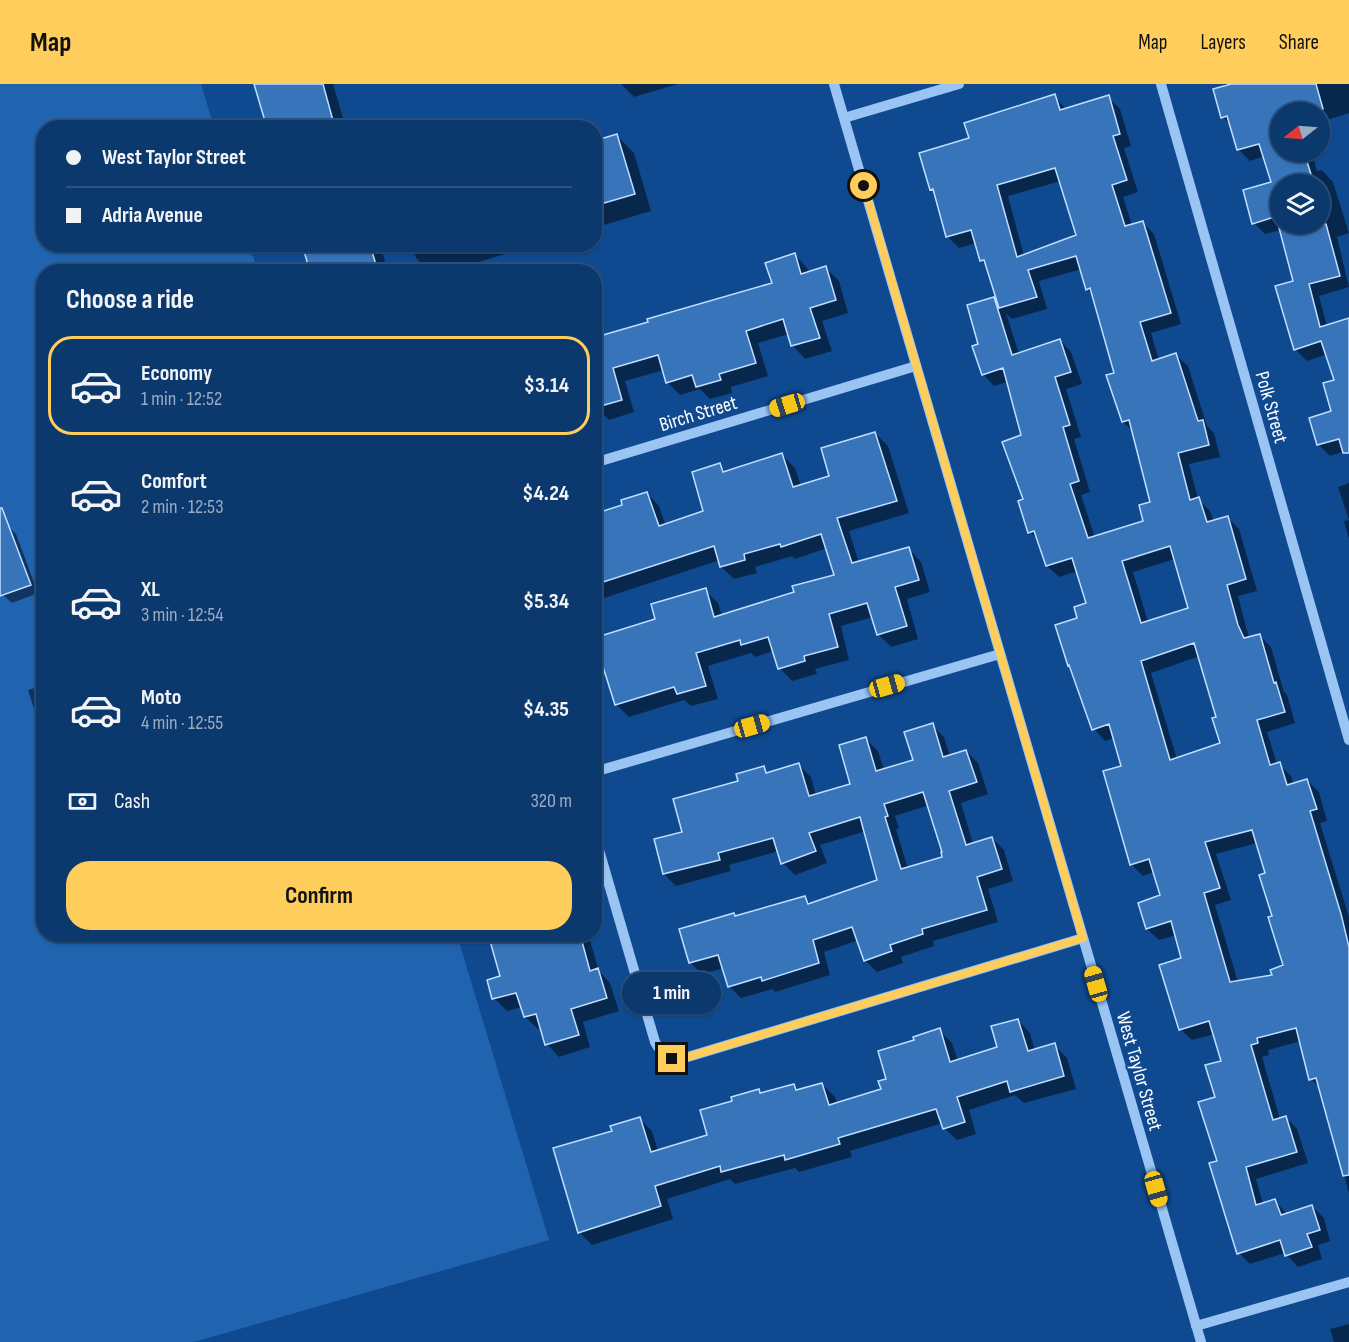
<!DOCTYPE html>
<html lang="en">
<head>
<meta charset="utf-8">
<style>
	body { margin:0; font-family:"Sofia Sans Condensed",sans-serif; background:#194375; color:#f1f3f6; height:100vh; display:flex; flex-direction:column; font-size:22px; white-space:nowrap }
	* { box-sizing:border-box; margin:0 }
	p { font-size:20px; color:#9aacc2 }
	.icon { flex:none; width:33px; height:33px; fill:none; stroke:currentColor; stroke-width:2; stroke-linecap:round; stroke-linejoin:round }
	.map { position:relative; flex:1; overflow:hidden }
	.details { position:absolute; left:36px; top:180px; width:566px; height:678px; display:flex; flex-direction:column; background:#0b386d; border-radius:24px; box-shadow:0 2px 4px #0004,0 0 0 2px #2b5280 }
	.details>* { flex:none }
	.top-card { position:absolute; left:36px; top:36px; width:566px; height:132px; border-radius:24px; box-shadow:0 2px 4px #0004,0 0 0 2px #2b5280; display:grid; align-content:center; height:132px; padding:0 30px; background:#0b386d }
	.needle { width:39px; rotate:253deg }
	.controls { position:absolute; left:1270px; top:18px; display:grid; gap:12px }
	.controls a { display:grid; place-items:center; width:60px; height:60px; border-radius:50%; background:#0b386d; box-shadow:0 2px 4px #0004,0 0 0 2px #2b5280; font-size:30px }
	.end { position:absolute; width:27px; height:27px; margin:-14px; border:8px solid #ffcd5c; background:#111; box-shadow:0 0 0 3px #111 }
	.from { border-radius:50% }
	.bubble { position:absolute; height:42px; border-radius:21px; background:#0b386d; box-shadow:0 2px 4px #0004,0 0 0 2px #2b5280; font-size:20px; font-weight:700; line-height:42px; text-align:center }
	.car { position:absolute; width:18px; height:36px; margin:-18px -9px; border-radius:8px; box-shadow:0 0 4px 2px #0007; background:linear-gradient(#f5c518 24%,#345 0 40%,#f5c518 0 76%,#345 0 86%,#f5c518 0) }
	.top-card b { display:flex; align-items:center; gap:21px; height:57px; font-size:22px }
	.top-card b+b { border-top:2px solid #2b5280 }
	.top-card i { width:15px; height:15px; background:#f1f3f6 }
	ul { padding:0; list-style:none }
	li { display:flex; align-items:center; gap:18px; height:99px; margin:0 12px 9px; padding:0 18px; border:3px solid transparent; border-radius:24px }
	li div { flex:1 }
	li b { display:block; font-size:22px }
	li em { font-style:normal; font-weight:700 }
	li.current { border-color:#ffcd5c }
	li>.icon { width:54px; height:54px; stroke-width:1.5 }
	h2 { padding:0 30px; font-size:27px; line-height:72px }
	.pay { display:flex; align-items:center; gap:15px; height:66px; padding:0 30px; font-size:22px }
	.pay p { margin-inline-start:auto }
	.cta { display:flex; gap:12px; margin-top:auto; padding:12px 30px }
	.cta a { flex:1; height:69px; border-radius:24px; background:#ffcd5c; color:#111; font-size:24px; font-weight:700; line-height:69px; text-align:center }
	header { display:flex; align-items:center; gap:36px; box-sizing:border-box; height:84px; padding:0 30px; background:#ffcd5c; color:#111 }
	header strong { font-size:28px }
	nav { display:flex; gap:33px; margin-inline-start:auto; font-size:21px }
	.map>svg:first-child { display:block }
</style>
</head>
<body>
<header>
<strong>Map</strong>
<nav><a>Map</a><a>Layers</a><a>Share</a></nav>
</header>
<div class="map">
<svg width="1349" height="1258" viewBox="0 0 1349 1258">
	<rect width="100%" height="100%" fill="#0f4a91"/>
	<!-- green -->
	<path fill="#2064b0" d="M0 0H201L214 43 44 44V160L249 161 258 187 44 188V850L457 851 549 1156 194 1258H0Z"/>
	<!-- shadow -->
	<path fill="#0007" fill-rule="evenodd" d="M256 0H333L346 44H269Z
		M621 0H678L634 13Z
		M1224 0H1307L1315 28H1281V68H1312L1317 87 1322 86 1333 98 1349 149 1337 153 1349 203 1319 212 1327 242 1349 235V366L1330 372 1318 360 1333 329 1336 297 1327 270 1307 277 1296 266 1277 203 1295 198 1281 146 1265 150 1254 139 1273 99 1265 72 1250 77 1238 65 1231 42 1223 33ZM1281 100H1320V140H1281Z
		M1316 0H1349V29L1327 36 1317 27Z
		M1054 12 1067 26 1108 13 1120 25 1131 62 1124 64 1138 108 1123 113 1132 141 1142 138 1154 150 1181 240 1151 249 1159 276 1176 271 1188 282 1207 342 1214 349 1220 373 1189 380 1198 415 1210 427 1214 438 1228 434 1239 445 1257 507 1238 512 1249 554 1259 551 1271 563 1284 608 1287 611 1295 639 1267 648 1277 680H1279L1291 692 1294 700 1307 696 1319 708 1327 737 1320 739 1349 833V1109L1320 1004 1311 995 1301 957 1268 966 1269 971 1262 973 1280 1035 1286 1033 1297 1045 1308 1079 1256 1095 1263 1120 1275 1117 1287 1130 1312 1122 1324 1134 1330 1157 1318 1161 1322 1175 1298 1183 1285 1169 1250 1180 1239 1169 1218 1078 1217 1014 1223 978 1215 950 1192 956 1180 945 1183 875 1176 851 1159 856 1147 845 1139 820 1162 812 1154 788 1143 792 1131 780 1123 683 1114 654 1105 657 1094 645 1079 535 1088 520 1078 487 1059 493 1047 482 1039 457 1030 448 1025 416 1023 352 1007 298 994 302 983 290 980 261 994 215 1000 221 988 183 981 176 976 159 959 164 947 152 935 110 931 106 970 55ZM1061 97 1078 152 1024 172 1008 112ZM1082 185 1087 205 1093 211 1116 290 1123 338 1134 348 1151 419 1145 438 1095 454 1081 411 1090 408 1074 355 1081 353 1066 305 1082 300 1071 268 1060 256 1019 270 1006 229 1012 235 1047 225 1039 197ZM1175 475 1189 525 1148 538 1133 488ZM1200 572 1217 634 1221 660 1177 675 1151 589ZM1257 759 1267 790 1285 882 1274 892 1238 898 1215 821 1231 816 1216 770Z
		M617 52 634 69 651 127 594 144V59Z
		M303 160H380L388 188H311Z
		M412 160H537L447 188H429L416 174Z
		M795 171 807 184 809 189 826 184 839 197 848 229 822 237 832 267 805 275 793 262 789 250 758 259 768 292 731 303 732 309 710 315 700 305 680 311 667 298 664 286 625 297 634 328 609 336 602 329 594 331V255L773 200Z
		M875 349 888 362 909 429 849 447 859 479 909 465 921 478 930 508 907 515 918 555 891 563 878 550 873 533 841 542 849 576 815 585 817 590 792 597 780 584 774 567 755 573 751 569 708 582 718 615 691 622 684 616 629 633 616 620 657 536 705 506 718 519 722 532 796 509 836 492 827 464 795 475 792 472 755 483 757 489 734 495 721 483 720 476 595 517 594 432 624 422 647 409 659 422 666 442 705 428 719 381 727 389 782 371 795 384 801 402 831 393Z
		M1349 399V436L1338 403Z
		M1349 436V455L1344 437Z
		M8 442 16 450 38 509 12 519 3 511 0 502V445Z
		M44 601V630L39 632 35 628 28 606Z
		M932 641 944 653 950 672 966 667 978 679 988 710 961 719 973 760 992 754 1004 766 1013 797 988 805 998 838 933 857 934 862 901 873 903 879 877 888 865 876 859 856 824 868 830 891 775 908 773 905 741 914 729 902 724 884 702 890 690 878 736 833 805 814 811 820 879 797 866 747 820 761 827 779 795 791 783 779 779 767 729 781 731 787 676 802 664 790 683 749 740 698 763 684 769 690 799 681 811 693 816 711 852 701 866 655 878 667 884 686 915 677ZM929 721 944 774 908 785 896 745 899 744 895 732Z
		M489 850H588L599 887 610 899 619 927 583 938 590 963 559 973 547 960 542 944 538 945 525 933 522 923 507 927 494 914 502 894Z
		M1018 936 1030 949 1035 967 1054 961 1067 974 1076 1005 1024 1019 1015 1011 969 1026 976 1050 957 1056 944 1044 943 1039 850 1067 852 1073 799 1088 795 1084 735 1100 730 1095 667 1115 673 1135 592 1161 579 1148 614 1048 640 1035 652 1047 658 1067 709 1052 734 1018 759 1007 762 1010 794 1001 800 1007 822 1000 835 1013 837 1020 883 1006 916 957 939 946 952 959 958 977 999 964Z
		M1349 1240V1258H1334L1330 1245Z"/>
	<!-- building -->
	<path fill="#3774ba" stroke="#c1defe" stroke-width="1.5" fill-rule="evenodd" d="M254 0H323L335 44H267Z
		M1231 0H1316L1323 25 1312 28H1281V68H1304L1314 100H1281V131L1252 140 1243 106 1271 98 1259 60 1237 66 1227 32 1221 34 1213 5Z
		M1055 10 1060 26 1109 11 1120 50 1113 52 1127 96 1112 101 1125 142 1143 137 1171 229 1140 238 1152 277 1176 269 1198 337 1203 336 1209 361 1178 369 1190 416 1199 413 1207 438 1228 432 1246 495 1227 501 1238 541 1244 554 1260 550 1274 599 1276 598 1285 628 1257 636 1270 681 1280 678 1287 701 1307 695 1317 725 1310 727 1341 830 1349 863V1091L1343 1092 1316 994 1309 996 1296 944 1257 954 1258 959 1251 961 1273 1036 1286 1032 1297 1068 1246 1083 1256 1121 1275 1115 1281 1131 1312 1121 1320 1146 1307 1150 1312 1163 1285 1172 1280 1156 1237 1170 1209 1079 1217 1077 1198 1018 1215 1013 1205 981 1221 977 1209 937 1179 946 1159 881 1181 874 1171 837 1146 845 1138 819 1160 811 1149 775 1130 781 1103 687 1121 682 1109 640 1092 646 1069 581 1068 582 1055 541 1077 534 1074 523 1086 519 1072 474 1046 482 1034 447 1028 449 1018 417 1023 415 1002 358 1021 351 1003 284 982 291 972 262 978 260 967 221 994 213 1012 271 1060 255 1071 288 1055 293 1070 341 1063 343 1079 397 1070 400 1088 454 1143 437 1139 421 1150 418 1129 336 1122 338 1106 291 1114 289 1090 204 1086 206 1076 172 1028 186 1037 213 999 224 984 176 980 177 971 146 946 153 933 105 930 106 919 69 969 54 964 39ZM1055 84 1076 151 1017 173 997 101ZM1170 462 1188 524 1141 539 1122 477ZM1194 559 1216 633 1212 634 1220 659 1170 676 1141 577ZM1252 746 1265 789 1259 791 1272 832 1268 833 1283 881 1270 886 1272 891 1230 898 1204 809 1220 804 1205 758Z
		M617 50 635 110 594 122V57Z
		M1278 140H1326L1340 192 1309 200 1320 243 1349 234V369H1343L1339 355 1317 361 1309 334 1331 327 1323 299 1334 296 1321 257 1294 266 1275 202 1293 197Z
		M302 160H370L378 188H310Z
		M795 169 801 190 826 182 836 216 810 224 820 254 791 262 783 235 746 247 756 279 719 290 721 296 696 303 692 291 666 299 658 271 613 284 622 316 594 324V238L600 237 603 251 648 238 647 235 772 199 765 179Z
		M875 348 897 417 837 434 852 479 909 463 919 496 895 503 907 542 877 551 867 519 829 530 838 563 804 572 805 577 778 585 768 553 741 561 740 556 696 569 706 602 677 610 674 603 615 621 594 554 655 535 651 520 706 504 714 533 794 508 792 502 834 491 821 450 781 463 780 460 744 470 745 476 720 483 714 462 594 501V430L622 421 621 416 647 408 659 442 703 427 692 388 720 379 723 388 782 369 793 403 829 392 821 364Z
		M0 424H2L31 501 0 512Z
		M933 639 943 673 966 666 977 698 949 707 966 761 992 753 1002 785 977 793 987 826 922 845 923 850 890 861 892 867 864 877 852 843 813 856 819 879 762 897 761 893 728 903 718 871 689 879 679 845 734 829 735 832 805 812 808 820 877 796 860 733 809 749 816 767 781 780 773 754 718 769 720 776 663 790 654 755 682 748 673 715 738 697 736 690 764 682 766 689 799 679 809 712 850 700 839 661 866 653 876 687 913 676 904 648ZM923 708 942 768H941L942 773 901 785 885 733 888 732 884 720Z
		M488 850H580L590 887 598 884 607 914 571 925 579 951 545 961 536 930 524 933 516 909 492 915 487 896 500 892Z
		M1018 935 1028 967 1055 959 1064 992 1010 1008 1007 997 957 1013 965 1038 943 1045 936 1025 838 1054 840 1060 785 1076 784 1071 721 1088 720 1082 655 1102 661 1122 578 1149 553 1064 612 1047 610 1042 640 1033 651 1068 707 1051 700 1026 732 1017 731 1013 759 1005 760 1009 794 1000 796 1006 822 999 829 1021 881 1005 878 997 886 995 878 967 914 956 913 953 940 944 950 978 997 963 991 942Z"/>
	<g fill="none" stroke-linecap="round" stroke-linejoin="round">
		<!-- minor -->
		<path stroke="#99c4f4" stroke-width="10" d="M834 0 1201 1258
			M1161 0 1349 656
			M844 34 959 0
			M594 379 916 282
			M594 688 1000 570
			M594 749 655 958C661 969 668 974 681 975L1083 854
			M1196 1242 1349 1198"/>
	</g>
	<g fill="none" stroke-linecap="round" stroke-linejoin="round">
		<!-- route -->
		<path stroke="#ffcd5c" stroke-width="8" d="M672 975H681L1083 854 864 102"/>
	</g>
	<g text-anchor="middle" stroke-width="4.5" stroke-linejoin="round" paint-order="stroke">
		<!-- street labels -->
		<g font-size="20" fill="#fff" stroke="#0f4a91">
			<text transform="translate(1272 323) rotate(74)" y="7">Polk Street</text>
			<text transform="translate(698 329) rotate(-17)" y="7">Birch Street</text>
			<text transform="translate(1140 987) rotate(74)" y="7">West Taylor Street</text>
		</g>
	</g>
</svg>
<div class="controls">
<a><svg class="needle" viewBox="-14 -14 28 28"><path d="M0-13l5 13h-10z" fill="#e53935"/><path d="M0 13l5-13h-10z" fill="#9aacc2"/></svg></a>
<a><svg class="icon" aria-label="layers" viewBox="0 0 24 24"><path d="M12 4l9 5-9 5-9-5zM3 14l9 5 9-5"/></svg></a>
</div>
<i class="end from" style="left:864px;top:102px"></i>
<i class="end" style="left:672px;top:975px"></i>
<div class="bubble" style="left:622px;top:888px;width:99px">1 min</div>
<i class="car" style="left:787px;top:321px;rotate:253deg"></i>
<i class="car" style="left:887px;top:602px;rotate:74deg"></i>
<i class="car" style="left:752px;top:642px;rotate:74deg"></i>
<i class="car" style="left:1096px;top:900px;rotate:344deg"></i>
<i class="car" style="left:1156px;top:1105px;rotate:164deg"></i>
<div class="top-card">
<b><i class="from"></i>West Taylor Street</b>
<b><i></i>Adria Avenue</b>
</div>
<section class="details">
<h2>Choose a ride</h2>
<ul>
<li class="current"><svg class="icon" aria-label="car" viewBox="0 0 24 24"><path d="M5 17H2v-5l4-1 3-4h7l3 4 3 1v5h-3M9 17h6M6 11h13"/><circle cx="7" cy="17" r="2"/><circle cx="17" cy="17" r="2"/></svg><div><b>Economy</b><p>1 min · 12:52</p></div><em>$3.14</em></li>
<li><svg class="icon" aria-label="car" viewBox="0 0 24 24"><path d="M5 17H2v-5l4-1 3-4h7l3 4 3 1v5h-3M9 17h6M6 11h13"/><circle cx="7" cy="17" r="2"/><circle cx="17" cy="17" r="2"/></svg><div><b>Comfort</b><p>2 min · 12:53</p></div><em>$4.24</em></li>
<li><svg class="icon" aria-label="car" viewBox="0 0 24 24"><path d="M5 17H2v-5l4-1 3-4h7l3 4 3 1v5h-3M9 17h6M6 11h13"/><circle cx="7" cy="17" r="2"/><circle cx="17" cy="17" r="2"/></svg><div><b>XL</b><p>3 min · 12:54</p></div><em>$5.34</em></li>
<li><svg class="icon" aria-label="car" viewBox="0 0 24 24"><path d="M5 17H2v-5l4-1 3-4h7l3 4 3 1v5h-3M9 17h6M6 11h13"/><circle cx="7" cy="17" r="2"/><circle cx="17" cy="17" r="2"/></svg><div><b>Moto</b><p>4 min · 12:55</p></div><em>$4.35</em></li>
</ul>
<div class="pay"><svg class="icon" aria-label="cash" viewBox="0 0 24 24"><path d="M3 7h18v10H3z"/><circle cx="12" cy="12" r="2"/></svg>Cash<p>320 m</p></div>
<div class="cta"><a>Confirm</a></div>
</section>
</div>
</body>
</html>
